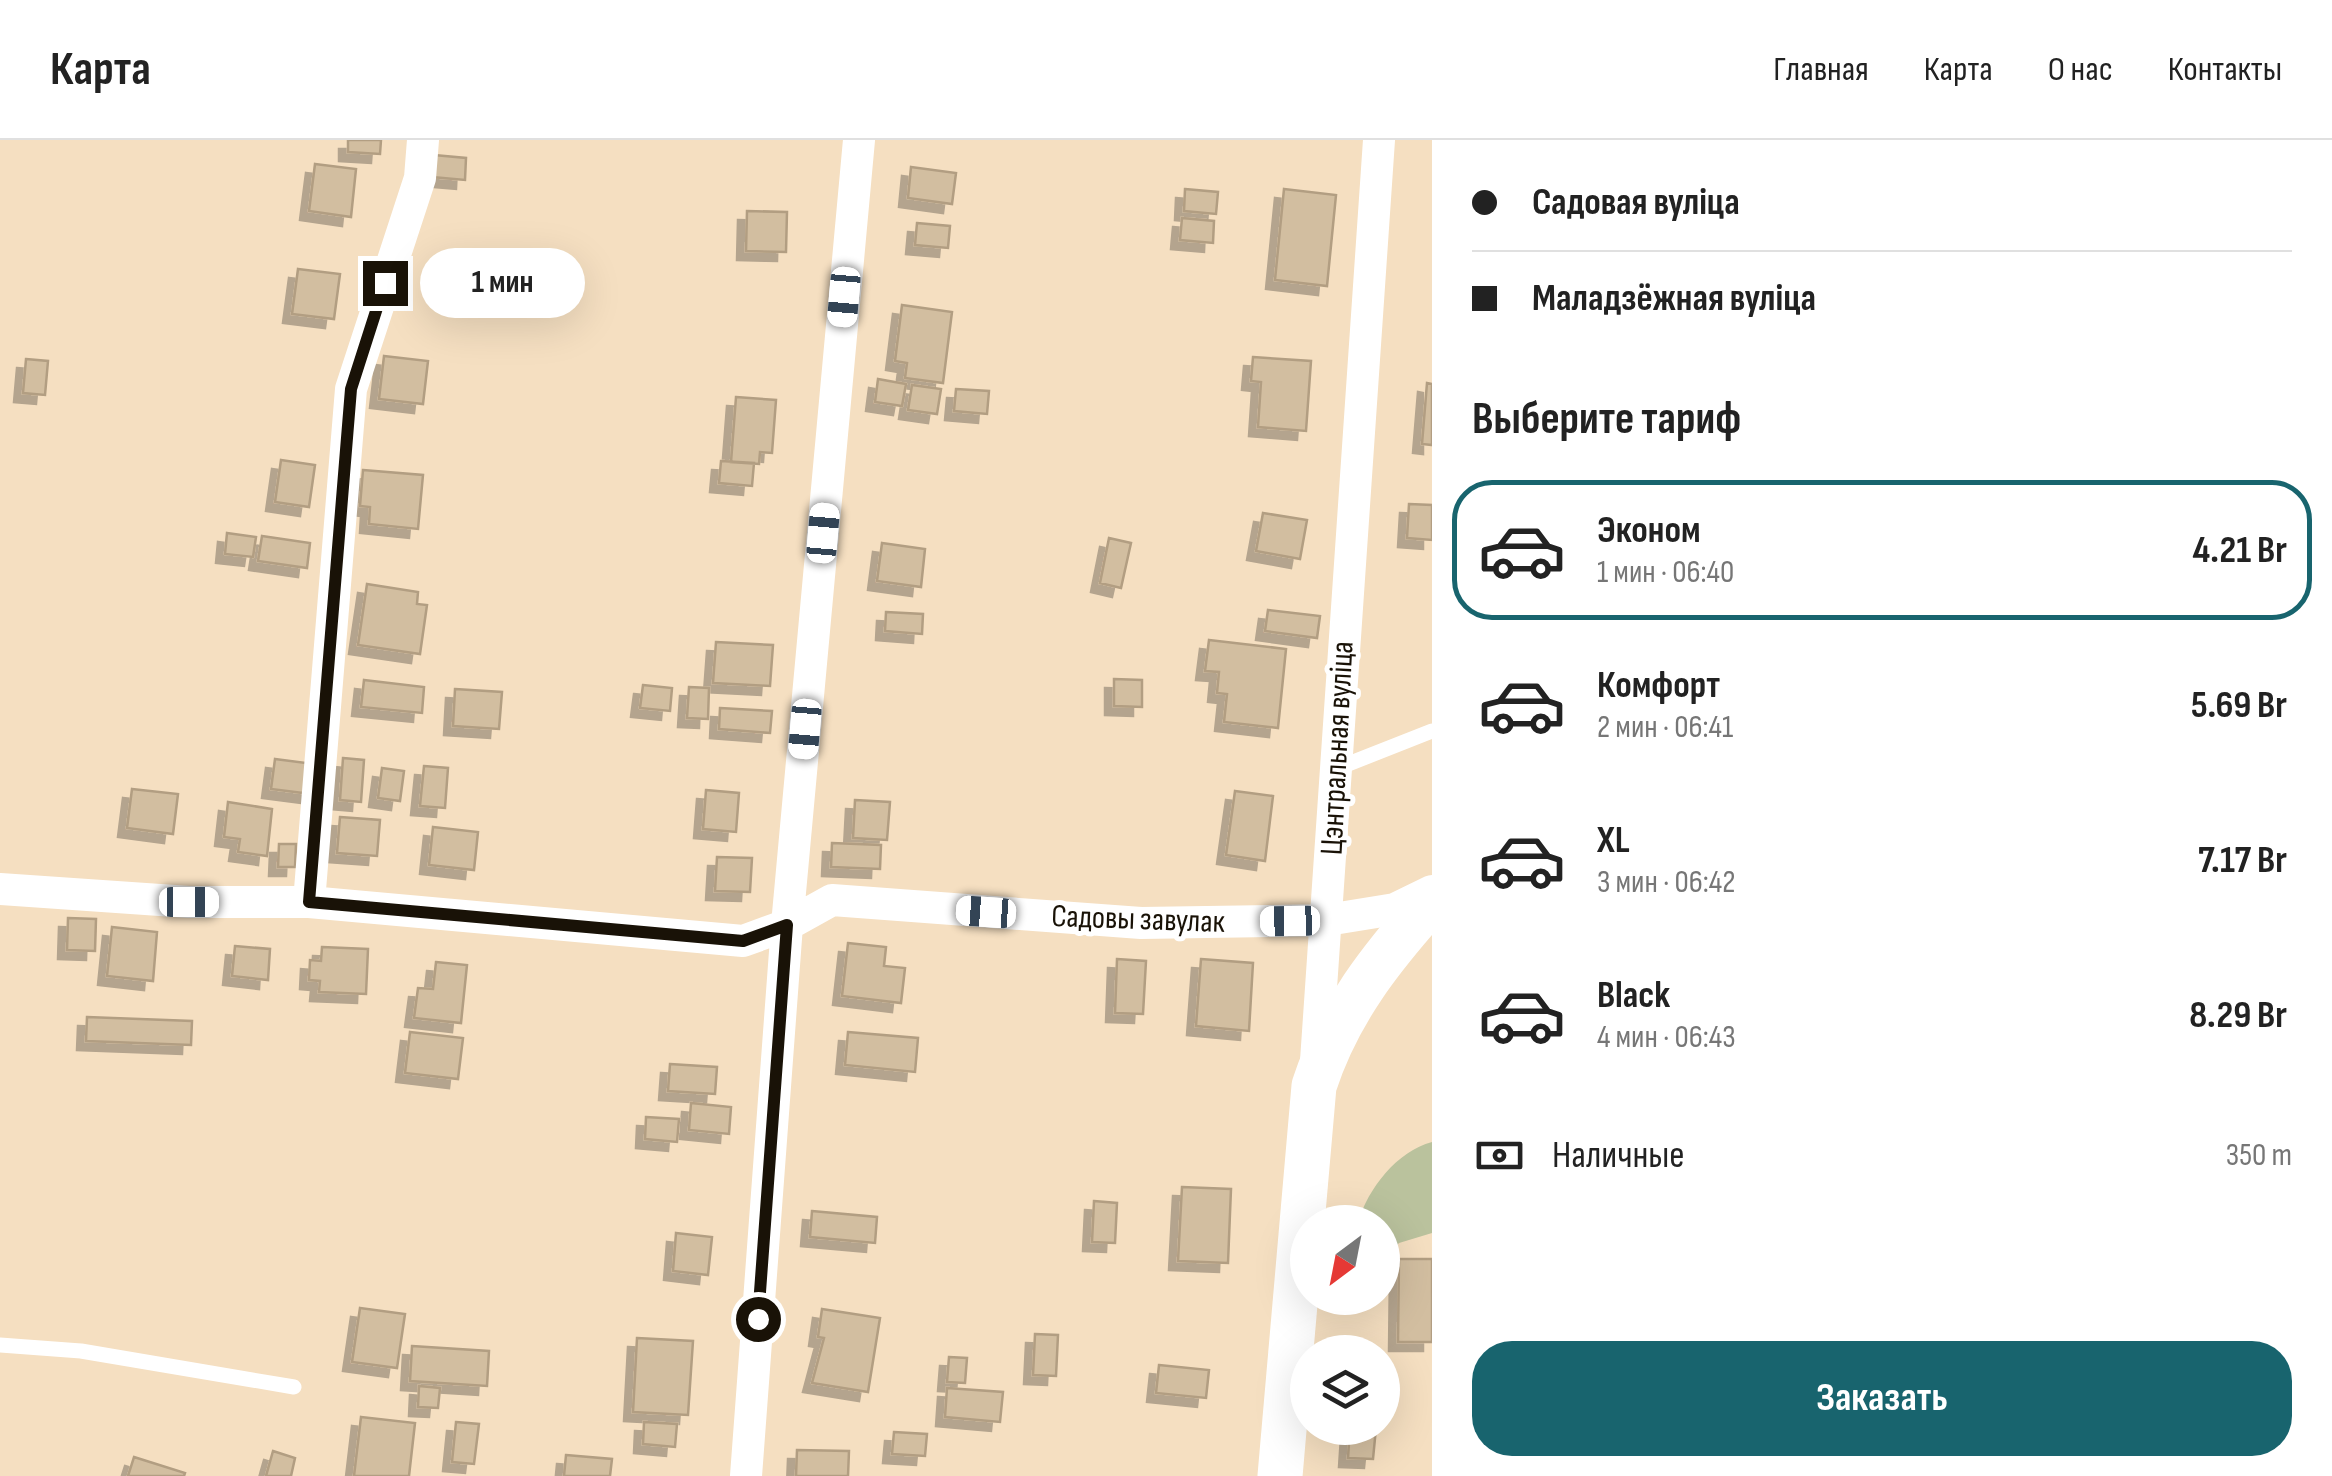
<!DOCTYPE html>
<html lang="ru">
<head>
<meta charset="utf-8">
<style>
	body { margin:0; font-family:"Sofia Sans Condensed",sans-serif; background:#f2f2f2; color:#222; height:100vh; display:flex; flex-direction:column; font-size:38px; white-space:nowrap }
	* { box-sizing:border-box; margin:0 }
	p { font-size:32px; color:#767676 }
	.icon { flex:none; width:55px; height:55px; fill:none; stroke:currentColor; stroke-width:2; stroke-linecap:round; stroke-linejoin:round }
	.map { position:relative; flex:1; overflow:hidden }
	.details { display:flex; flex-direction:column; background:#fff; width:900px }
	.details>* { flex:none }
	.guide { display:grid; align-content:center; height:220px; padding:0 40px; background:#fff }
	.needle { width:65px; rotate:212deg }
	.buttons { position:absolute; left:1290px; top:1065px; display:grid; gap:20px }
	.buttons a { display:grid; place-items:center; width:110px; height:110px; border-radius:50%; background:#fff; box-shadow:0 10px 40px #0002; font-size:50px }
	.end { position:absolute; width:45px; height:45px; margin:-22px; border:12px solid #191207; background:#fff; box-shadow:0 0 0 5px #fff }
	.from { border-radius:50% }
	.bubble { position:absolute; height:70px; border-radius:35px; background:#fff; box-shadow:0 10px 40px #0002; font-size:32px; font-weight:700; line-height:70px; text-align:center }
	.car { position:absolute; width:30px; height:60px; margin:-30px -15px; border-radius:12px; box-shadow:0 0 8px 2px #0007; background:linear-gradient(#fff 24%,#345 0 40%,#fff 0 76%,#345 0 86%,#fff 0) }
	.guide b { display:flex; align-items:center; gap:35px; height:95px; font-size:38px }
	.guide b+b { border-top:2px solid #e0e0e0 }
	.guide i { width:25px; height:25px; background:#222 }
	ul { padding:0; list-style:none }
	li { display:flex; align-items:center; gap:30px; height:140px; margin:0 20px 15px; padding:0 20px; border:5px solid transparent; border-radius:40px }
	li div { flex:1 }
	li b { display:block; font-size:38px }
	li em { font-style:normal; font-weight:700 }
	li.on { border-color:#18646e }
	li>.icon { width:90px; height:90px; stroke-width:1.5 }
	h2 { padding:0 40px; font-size:45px; line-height:120px }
	.pay { display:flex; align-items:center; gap:25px; height:110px; padding:0 40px; font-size:38px }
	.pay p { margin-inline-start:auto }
	.cta { display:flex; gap:20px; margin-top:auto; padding:20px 40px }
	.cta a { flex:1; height:115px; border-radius:40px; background:#18646e; color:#fff; font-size:40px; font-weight:700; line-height:115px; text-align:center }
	header { display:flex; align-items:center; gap:60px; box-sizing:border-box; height:140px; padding:0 50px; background:#fff; border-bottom:2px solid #e0e0e0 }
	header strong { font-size:48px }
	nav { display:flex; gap:55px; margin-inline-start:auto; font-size:35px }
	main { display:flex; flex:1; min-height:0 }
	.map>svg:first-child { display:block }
</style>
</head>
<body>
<header>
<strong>Карта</strong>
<nav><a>Главная</a><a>Карта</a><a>О нас</a><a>Контакты</a></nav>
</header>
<main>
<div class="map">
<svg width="1432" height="1336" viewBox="0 0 1432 1336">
	<defs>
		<filter id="shadow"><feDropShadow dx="-9" dy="9" stdDeviation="0" flood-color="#0004"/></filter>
	</defs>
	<rect width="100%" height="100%" fill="#f5dfc1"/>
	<!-- green -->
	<path fill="#bac29d" d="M1432 1002V1093L1399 1103 1383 1122 1382 1082H1358C1368 1049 1397 1011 1432 1002Z"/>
	<!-- building -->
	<path fill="#d2bea0" stroke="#b29e82" stroke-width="2.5" filter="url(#shadow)" d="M348 0H381L380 14 348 12Z
		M434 15 466 18 465 40 432 37Z
		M315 24 356 29 351 77 309 71Z
		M911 27 956 33 952 64 908 58Z
		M1185 49 1218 52 1216 74 1184 71Z
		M1284 49 1336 55 1327 146 1275 140Z
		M747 71 787 72 786 112 746 111Z
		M1182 78 1214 81 1213 103 1180 100Z
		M917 83 950 86 948 108 915 105Z
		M298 129 340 134 334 179 292 174Z
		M902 165 952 172 943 243 905 238 907 223 895 221Z
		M384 216 428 221 423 264 379 259Z
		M1253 217 1311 221 1306 291 1258 287 1261 242 1251 241Z
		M26 219 48 221 45 255 23 253Z
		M878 239 906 244 902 266 875 262Z
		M1427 243 1432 244V305L1422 304Z
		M912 245 941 249 937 274 908 270Z
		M956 249 989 251 987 274 954 271Z
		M736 257 776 260 772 313 760 312 759 324 731 322Z
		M281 320 315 325 309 367 275 362Z
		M721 321 754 323 752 346 719 343Z
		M363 330 423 335 418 389 369 384 370 367 360 366Z
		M1409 364 1432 365V400L1407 398Z
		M1263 373 1307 380 1300 419 1256 411Z
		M227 393 256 397 253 417 225 414Z
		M262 396 310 403 307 428 258 421Z
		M1109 398 1131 403 1121 448 1100 443Z
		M882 403 925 409 921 447 877 441Z
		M367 444 418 452 417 464 427 465 420 514 358 505Z
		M1268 470 1320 476 1317 498 1265 491Z
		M886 472 923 474 922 494 885 491Z
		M1209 500 1286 509 1278 588 1224 582 1227 554 1217 553 1219 532 1205 531Z
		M716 502 773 505 770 546 713 543Z
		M1114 539 1142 540V567L1114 566Z
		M364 540 424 547 422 573 361 567Z
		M643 545 672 548 670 571 640 568Z
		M689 547 709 548 708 579 687 578Z
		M455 549 502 552 499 589 453 586Z
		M720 568 772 571 770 593 719 589Z
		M343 618 364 620 361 662 340 660Z
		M275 619 314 624 311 654 271 649Z
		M424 626 448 628 445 668 420 666Z
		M382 628 404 631 400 661 378 658Z
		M132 649 178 654 173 694 127 688Z
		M706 650 739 653 736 692 703 689Z
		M1235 651 1273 656 1265 721 1226 715Z
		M855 660 890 662 887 700 853 698Z
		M228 662 272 669 267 716 238 712 240 699 224 697Z
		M340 677 380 680 377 716 337 713Z
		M433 687 478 692 474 730 429 725Z
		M832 703 881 705 880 729 831 727Z
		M279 704H296L295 727H278Z
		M717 717 752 718 750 752 715 751Z
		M68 778 96 779 95 811 67 810Z
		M112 787 157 792 153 841 107 836Z
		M848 803 886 807 884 826 905 828 901 863 842 856Z
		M235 806 270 809 268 840 232 836Z
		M322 807 368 809 366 854 319 852 320 841 309 840 310 820 321 821Z
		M1117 819 1146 821 1143 874 1115 873Z
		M1201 819 1253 823 1249 891 1196 886Z
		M436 822 467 825 461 883 414 878 418 848 433 849Z
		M87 877 192 881 191 905 86 901Z
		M410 892 463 898 458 939 405 933Z
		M848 892 918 898 915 932 845 925Z
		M670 924 717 927 715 954 668 951Z
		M691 963 731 967 729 994 689 990Z
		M646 977 679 979 677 1002 645 999Z
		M1182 1047 1231 1049 1228 1123 1178 1121Z
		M1094 1061 1117 1063 1115 1103 1092 1102Z
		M812 1071 877 1077 875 1103 810 1097Z
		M676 1093 712 1097 708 1135 673 1131Z
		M1399 1119H1432V1202H1398Z
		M360 1168 405 1174 397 1228 352 1222Z
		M822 1169 880 1178 868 1252 812 1243 824 1198 818 1197Z
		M1035 1194 1058 1195 1056 1236 1033 1235Z
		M637 1198 693 1201 688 1275 633 1272Z
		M412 1206 489 1211 487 1246 410 1241Z
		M949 1217 967 1218 965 1243 947 1242Z
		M1159 1225 1209 1230 1206 1258 1156 1253Z
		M419 1246 440 1248 438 1268 418 1267Z
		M947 1248 1003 1252 1000 1282 945 1277Z
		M361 1277 415 1283 409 1336H354Z
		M456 1282 479 1284 474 1324 452 1322Z
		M644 1282 677 1284 675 1307 643 1304Z
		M1350 1288H1376L1373 1319 1348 1318Z
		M894 1292 927 1294 925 1316 892 1314Z
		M797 1310 849 1311 848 1336H796Z
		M273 1311 295 1318 291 1336H266Z
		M566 1315 612 1319 610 1336H564Z
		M134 1317 185 1333 184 1336H128Z"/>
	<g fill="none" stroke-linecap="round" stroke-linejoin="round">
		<!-- lane -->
		<path stroke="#fff" stroke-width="15" d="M1333 630 1432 591
			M0 1205 81 1211 294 1247"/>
		<!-- street -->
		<path stroke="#fff" stroke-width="32" d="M0 749 189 762H309L743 801 787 785 832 760 1141 783 1327 780 1395 769 1432 751
			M309 762 351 249 420 38 423 0
			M1316 921 1379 0
			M746 1336 787 785 859 0"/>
		<!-- secondary -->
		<path stroke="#fff" stroke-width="45" d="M1280 1336 1314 946C1338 872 1381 818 1432 761"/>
	</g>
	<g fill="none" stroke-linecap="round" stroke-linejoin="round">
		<!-- route -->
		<path stroke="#191207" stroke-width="12" d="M385 143 351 249 309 762 743 801 787 785 758 1179"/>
	</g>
	<g text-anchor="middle" stroke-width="10" stroke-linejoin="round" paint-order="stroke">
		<!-- street labels -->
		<g font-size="32" fill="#191207" stroke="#fff">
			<text transform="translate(1336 608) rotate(-87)" y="11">Цэнтральная вуліца</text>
			<text transform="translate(1138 778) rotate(2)" y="11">Садовы завулак</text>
		</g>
	</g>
</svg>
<div class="buttons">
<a><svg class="needle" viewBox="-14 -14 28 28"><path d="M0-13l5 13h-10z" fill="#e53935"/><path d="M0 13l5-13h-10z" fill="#767676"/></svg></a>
<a><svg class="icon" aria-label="layers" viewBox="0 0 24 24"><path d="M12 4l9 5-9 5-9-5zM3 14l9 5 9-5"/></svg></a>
</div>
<i class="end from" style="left:758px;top:1179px"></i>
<i class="end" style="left:385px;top:143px"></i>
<div class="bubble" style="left:420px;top:108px;width:165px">1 мин</div>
<i class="car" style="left:844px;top:157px;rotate:185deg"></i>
<i class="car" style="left:823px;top:393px;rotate:5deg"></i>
<i class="car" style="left:805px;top:589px;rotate:185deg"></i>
<i class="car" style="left:189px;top:762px;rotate:90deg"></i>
<i class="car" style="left:986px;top:772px;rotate:274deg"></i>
<i class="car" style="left:1290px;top:781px;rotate:269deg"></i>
</div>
<section class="details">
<div class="guide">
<b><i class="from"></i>Садовая вуліца</b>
<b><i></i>Маладзёжная вуліца</b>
</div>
<h2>Выберите тариф</h2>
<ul>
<li class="on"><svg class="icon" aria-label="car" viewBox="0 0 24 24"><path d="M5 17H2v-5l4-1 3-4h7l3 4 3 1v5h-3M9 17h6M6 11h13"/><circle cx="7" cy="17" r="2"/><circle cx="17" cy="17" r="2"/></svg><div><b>Эконом</b><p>1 мин · 06:40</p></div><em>4.21 Br</em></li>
<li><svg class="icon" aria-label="car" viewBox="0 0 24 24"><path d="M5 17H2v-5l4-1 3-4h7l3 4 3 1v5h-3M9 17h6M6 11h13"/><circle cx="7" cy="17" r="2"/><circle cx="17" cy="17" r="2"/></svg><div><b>Комфорт</b><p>2 мин · 06:41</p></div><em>5.69 Br</em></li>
<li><svg class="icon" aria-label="car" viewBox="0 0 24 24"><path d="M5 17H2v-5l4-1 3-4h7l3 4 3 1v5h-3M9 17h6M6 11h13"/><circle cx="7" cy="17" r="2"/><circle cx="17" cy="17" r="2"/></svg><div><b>XL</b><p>3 мин · 06:42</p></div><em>7.17 Br</em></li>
<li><svg class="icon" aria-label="car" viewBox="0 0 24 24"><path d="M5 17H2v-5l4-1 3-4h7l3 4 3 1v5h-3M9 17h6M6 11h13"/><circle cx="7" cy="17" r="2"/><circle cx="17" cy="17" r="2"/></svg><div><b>Black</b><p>4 мин · 06:43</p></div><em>8.29 Br</em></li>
</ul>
<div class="pay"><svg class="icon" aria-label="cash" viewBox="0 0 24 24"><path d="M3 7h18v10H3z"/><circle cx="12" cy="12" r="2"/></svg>Наличные<p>350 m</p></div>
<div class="cta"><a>Заказать</a></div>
</section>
</main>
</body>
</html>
